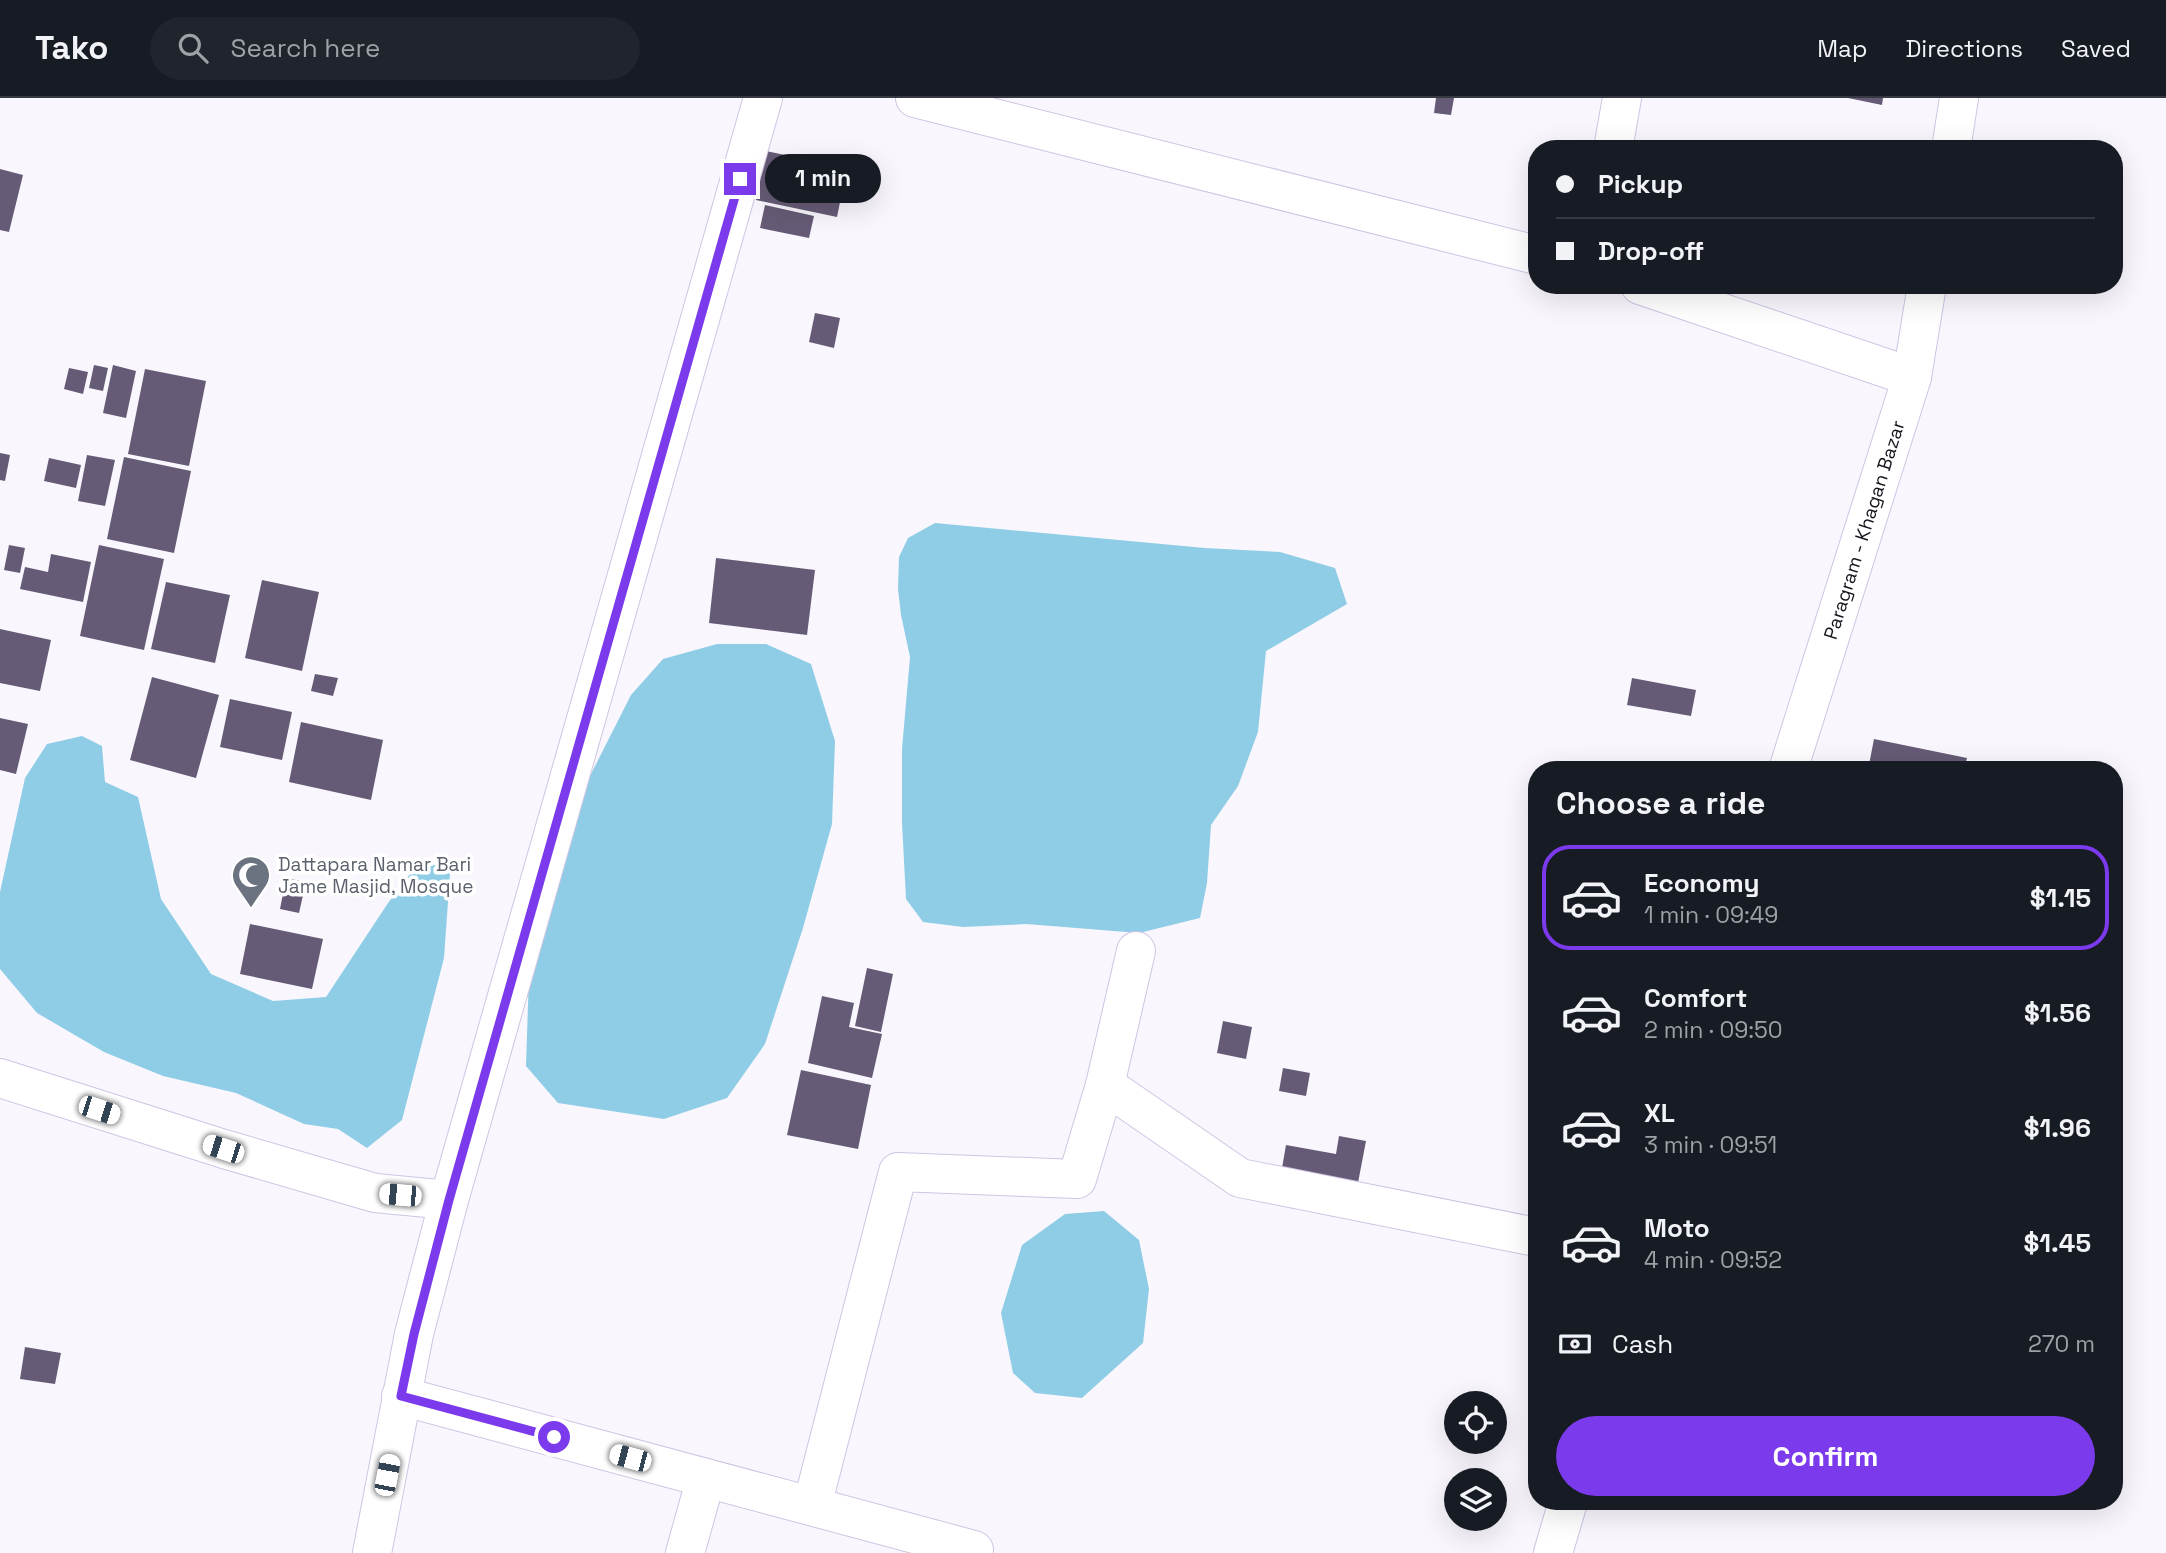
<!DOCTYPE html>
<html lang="en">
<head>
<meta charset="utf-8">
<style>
	body { margin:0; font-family:"Space Grotesk",sans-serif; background:#20242c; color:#f1f3f6; height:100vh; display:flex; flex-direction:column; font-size:26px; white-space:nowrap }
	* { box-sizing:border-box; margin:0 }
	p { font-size:23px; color:#9ea1a6 }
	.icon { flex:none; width:38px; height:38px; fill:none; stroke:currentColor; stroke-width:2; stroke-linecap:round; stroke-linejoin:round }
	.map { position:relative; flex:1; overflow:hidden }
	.sheet { position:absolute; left:1528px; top:663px; width:595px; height:749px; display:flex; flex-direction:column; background:#171b24; border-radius:28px; box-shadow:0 7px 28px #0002 }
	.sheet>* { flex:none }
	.top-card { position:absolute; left:1528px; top:42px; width:595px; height:154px; border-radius:28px; box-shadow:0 7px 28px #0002; display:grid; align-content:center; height:154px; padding:0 28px; background:#171b24 }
	.fabs { position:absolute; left:1444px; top:1293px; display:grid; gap:14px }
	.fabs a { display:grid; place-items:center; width:63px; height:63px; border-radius:50%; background:#171b24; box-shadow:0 7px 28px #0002; font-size:35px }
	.end { position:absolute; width:32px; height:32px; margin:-16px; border:9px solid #7c3aed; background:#fff; box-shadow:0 0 0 4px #fff }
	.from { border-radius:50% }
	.bubble { position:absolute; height:49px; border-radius:24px; background:#171b24; box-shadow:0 7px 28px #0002; font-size:23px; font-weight:800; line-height:49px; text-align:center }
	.car { position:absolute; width:21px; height:42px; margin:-21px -10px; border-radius:9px; box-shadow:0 0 5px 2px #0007; background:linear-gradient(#fff 24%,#345 0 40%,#fff 0 76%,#345 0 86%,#fff 0) }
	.top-card b { display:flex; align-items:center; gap:24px; height:66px; font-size:26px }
	.top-card b+b { border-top:2px solid #363941 }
	.top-card i { width:18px; height:18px; background:#f1f3f6 }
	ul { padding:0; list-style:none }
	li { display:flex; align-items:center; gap:21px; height:105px; margin:0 14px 10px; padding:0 14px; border:4px solid transparent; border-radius:28px }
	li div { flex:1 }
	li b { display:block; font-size:26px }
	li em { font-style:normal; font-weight:800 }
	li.selected { border-color:#7c3aed }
	li>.icon { width:63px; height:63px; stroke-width:1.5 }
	h2 { padding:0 28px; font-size:32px; line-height:84px }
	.pay { display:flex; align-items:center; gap:18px; height:77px; padding:0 28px; font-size:26px }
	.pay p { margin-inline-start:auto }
	.primary-button { display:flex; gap:14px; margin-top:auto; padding:14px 28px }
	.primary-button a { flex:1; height:80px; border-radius:42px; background:#7c3aed; color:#fff; font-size:28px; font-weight:800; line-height:80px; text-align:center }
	header { display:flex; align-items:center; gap:42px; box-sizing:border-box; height:98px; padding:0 35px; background:#171b24; border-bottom:2px solid #363941 }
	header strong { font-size:33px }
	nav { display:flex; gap:38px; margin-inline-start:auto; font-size:24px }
	.search { width:490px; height:63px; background:#20242c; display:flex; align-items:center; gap:18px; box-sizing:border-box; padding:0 24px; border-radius:38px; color:#9ea1a6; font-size:26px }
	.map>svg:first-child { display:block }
</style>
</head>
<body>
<header>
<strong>Tako</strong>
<div class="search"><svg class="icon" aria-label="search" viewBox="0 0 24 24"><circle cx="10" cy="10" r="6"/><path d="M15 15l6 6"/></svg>Search here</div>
<nav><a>Map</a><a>Directions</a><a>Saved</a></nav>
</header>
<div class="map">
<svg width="2166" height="1455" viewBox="0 0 2166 1455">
	<rect width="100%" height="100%" fill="#f9f7fd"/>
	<!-- water -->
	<path fill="#8fcde6" d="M935 425 1205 450 1280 454 1335 470 1347 506 1266 553 1258 634 1238 688 1211 727 1207 785 1200 820 1139 835 1026 826 963 829 923 824 906 801 902 725V651L910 559 901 517 898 491 899 459 908 440Z
		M717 546H766L811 566 835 643 832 726 803 830 765 946 727 1000 664 1021 558 1005 526 968 529 876 551 782 591 676 631 597 663 561Z
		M82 638 102 648 105 684 138 699 161 801 211 876 273 903 326 899 388 805 422 760 450 776 444 860 402 1022 367 1050 338 1031 304 1026 236 995 163 978 104 954 37 915 0 871V794L7 762 25 680 47 646Z
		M1104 1113 1139 1142 1149 1191 1143 1245 1082 1300 1035 1295 1013 1275 1001 1215 1022 1147 1065 1116Z"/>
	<!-- building -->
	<path fill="#665b76" d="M1436 0H1454L1451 17 1434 15Z
		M1848 0H1883L1882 7Z
		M766 53 847 70 837 119 756 102Z
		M0 71 23 77 9 134 0 132Z
		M765 107 814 118 809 140 760 130Z
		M815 215 840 220 834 250 809 244Z
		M94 267 108 270 103 293 89 290Z
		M113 267 136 273 126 320 103 315Z
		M69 270 88 274 83 296 64 291Z
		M145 271 206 283 189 368 128 356Z
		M0 355 10 357 5 383 0 382Z
		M87 357 115 362 105 408 78 403Z
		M124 359 191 373 174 455 107 441Z
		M49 360 81 367 76 390 44 383Z
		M9 447 25 450 20 475 4 472Z
		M99 447 164 461 144 552 80 538Z
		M51 456 91 464 83 504 20 491 25 469 48 474Z
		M716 460 815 472 807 537 709 525Z
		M262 482 319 494 302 573 245 560Z
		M166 484 230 497 215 565 151 551Z
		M0 531 51 542 40 593 0 585Z
		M315 576 338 580 333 598 311 593Z
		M152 579 219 597 196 680 130 662Z
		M1632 580 1696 592 1691 618 1627 607Z
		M230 601 292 614 282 662 220 649Z
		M0 620 28 626 16 676 0 672Z
		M301 624 383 642 371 702 289 684Z
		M1874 641 1967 660 1964 672H1868Z
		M286 780 306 784 299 815 280 811Z
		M250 826 323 841 312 891 240 876Z
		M867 870 893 876 881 934 855 928Z
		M822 898 854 905 849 929 882 936 872 980 808 965Z
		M1223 923 1252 929 1246 961 1217 955Z
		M1283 970 1310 975 1306 998 1279 993Z
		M801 972 871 987 858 1051 787 1037Z
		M1339 1038 1366 1043 1357 1090 1281 1076 1286 1047 1336 1056Z
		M25 1249 61 1255 55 1286 20 1281Z"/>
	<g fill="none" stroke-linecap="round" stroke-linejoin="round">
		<defs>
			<g id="minor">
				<path d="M915 0 1536 157"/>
				<path d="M1613 51 1622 0"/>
				<path d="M1951 51 1959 0"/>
				<path d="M1640 187 1912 279"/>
				<path id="s1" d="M1788 672 1912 279 1927 187"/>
				<path d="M0 980 224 1051 375 1095 449 1102"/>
				<path d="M1105 987 1240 1080 1536 1139"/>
				<path d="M401 1298 974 1452 973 1455"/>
				<path d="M812 1408 898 1074 1077 1081 1105 987 1136 853"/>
				<path d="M372 1455 414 1236 449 1102 763 0"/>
				<path d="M685 1455 706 1380"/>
				<path d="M1553 1455 1568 1404"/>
			</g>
		</defs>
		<!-- minor casing -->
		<use href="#minor" stroke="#d0c4e3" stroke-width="40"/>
		<!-- minor -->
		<use href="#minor" stroke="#fff" stroke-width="38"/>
	</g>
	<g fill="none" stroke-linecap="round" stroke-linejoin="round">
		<!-- route -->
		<path stroke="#7c3aed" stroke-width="9" d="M554 1339 401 1298 414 1236 449 1102 740 81"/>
	</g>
	<!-- icons -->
	<defs>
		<symbol id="mosque-pin" viewBox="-11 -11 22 30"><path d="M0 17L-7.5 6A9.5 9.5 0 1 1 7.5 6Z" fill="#6b7280" stroke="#fff"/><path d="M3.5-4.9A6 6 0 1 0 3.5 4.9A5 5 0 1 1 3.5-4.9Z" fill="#fff"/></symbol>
	</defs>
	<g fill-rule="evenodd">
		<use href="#mosque-pin" x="229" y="755" width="44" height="60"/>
	</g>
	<g text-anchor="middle" stroke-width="7" stroke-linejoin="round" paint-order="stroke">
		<!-- street labels -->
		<g font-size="19" fill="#19141f" stroke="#fff">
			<text dy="7" stroke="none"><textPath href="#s1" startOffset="252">Paragram - Khagan Bazar</textPath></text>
		</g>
		<!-- worship labels -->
		<g font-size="19" fill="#5b616d" stroke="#fff" text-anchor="start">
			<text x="278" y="773">Dattapara Namar Bari<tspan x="278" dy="22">Jame Masjid, Mosque</tspan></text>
		</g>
	</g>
</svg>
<div class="fabs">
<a><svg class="icon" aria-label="locate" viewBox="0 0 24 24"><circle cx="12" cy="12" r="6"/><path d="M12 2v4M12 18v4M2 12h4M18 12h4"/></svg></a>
<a><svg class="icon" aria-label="layers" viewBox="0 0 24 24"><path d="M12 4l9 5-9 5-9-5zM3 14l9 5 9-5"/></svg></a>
</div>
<i class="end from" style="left:554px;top:1339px"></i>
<i class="end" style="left:740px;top:81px"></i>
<div class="bubble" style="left:765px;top:56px;width:116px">1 min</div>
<i class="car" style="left:99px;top:1012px;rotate:108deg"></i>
<i class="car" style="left:223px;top:1051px;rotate:288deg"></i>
<i class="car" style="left:400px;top:1097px;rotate:275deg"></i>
<i class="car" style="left:630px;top:1360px;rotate:285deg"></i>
<i class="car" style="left:387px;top:1377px;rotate:11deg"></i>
<div class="top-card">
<b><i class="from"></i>Pickup</b>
<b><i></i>Drop-off</b>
</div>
<section class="sheet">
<h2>Choose a ride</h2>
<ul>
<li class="selected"><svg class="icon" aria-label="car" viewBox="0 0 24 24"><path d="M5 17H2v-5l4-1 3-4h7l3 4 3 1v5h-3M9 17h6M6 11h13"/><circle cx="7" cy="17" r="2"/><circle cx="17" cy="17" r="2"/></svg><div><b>Economy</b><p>1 min · 09:49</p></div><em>$1.15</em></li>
<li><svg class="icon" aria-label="car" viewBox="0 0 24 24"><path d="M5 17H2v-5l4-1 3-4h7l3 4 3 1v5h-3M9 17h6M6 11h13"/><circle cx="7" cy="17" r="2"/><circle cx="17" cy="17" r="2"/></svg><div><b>Comfort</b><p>2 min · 09:50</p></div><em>$1.56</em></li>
<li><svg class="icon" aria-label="car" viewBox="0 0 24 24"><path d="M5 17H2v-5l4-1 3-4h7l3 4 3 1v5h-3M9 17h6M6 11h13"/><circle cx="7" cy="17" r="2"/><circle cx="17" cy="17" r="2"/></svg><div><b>XL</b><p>3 min · 09:51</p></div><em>$1.96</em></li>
<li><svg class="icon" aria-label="car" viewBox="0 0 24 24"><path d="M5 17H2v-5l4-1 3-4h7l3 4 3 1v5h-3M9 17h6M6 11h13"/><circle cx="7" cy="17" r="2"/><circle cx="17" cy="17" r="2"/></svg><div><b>Moto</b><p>4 min · 09:52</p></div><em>$1.45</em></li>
</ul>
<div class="pay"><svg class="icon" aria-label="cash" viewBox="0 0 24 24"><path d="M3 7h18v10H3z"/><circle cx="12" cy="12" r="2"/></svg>Cash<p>270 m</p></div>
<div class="primary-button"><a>Confirm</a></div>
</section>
</div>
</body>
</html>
